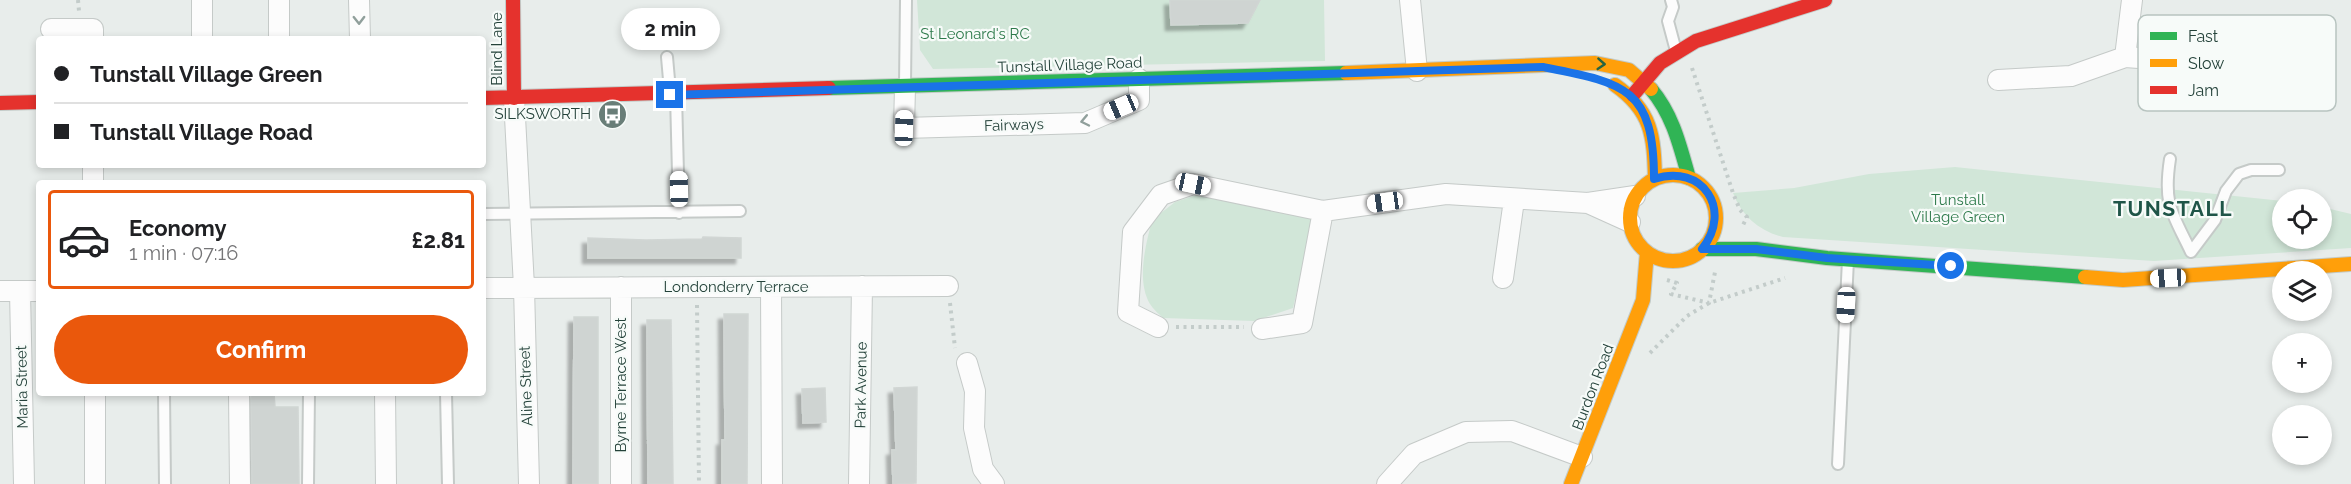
<!DOCTYPE html>
<html lang="en">
<head>
<meta charset="utf-8">
<style>
	body { margin:0; font-family:Raleway,sans-serif; background:#f2f2f2; color:#202124; height:100vh; display:flex; flex-direction:column; font-size:22px; white-space:nowrap }
	* { box-sizing:border-box; margin:0 }
	p { font-size:20px; color:#757577 }
	.icon { flex:none; width:33px; height:33px; fill:none; stroke:currentColor; stroke-width:2; stroke-linecap:round; stroke-linejoin:round }
	.map { position:relative; flex:1; overflow:hidden }
	.side { position:absolute; left:36px; top:180px; width:450px; height:216px; display:flex; flex-direction:column; background:#fff; border-radius:6px; box-shadow:0 3px 9px #0003 }
	.side>* { flex:none }
	.banner { position:absolute; left:36px; top:36px; width:450px; height:132px; border-radius:6px; box-shadow:0 3px 9px #0003; display:grid; align-content:center; height:132px; padding:0 18px; background:#fff }
	.controls { position:absolute; left:2272px; top:189px; display:grid; gap:12px }
	.controls a { display:grid; place-items:center; width:60px; height:60px; border-radius:50%; background:#fff; box-shadow:0 3px 9px #0003; font-size:30px }
	.end { position:absolute; width:27px; height:27px; margin:-14px; border:8px solid #1a73e8; background:#fff; box-shadow:0 0 0 3px #fff }
	.from { border-radius:50% }
	.bubble { position:absolute; height:42px; border-radius:21px; background:#fff; box-shadow:0 3px 9px #0003; font-size:20px; font-weight:700; line-height:42px; text-align:center }
	.car { position:absolute; width:18px; height:36px; margin:-18px -9px; border-radius:8px; box-shadow:0 0 4px 2px #0007; background:linear-gradient(#fff 24%,#345 0 40%,#fff 0 76%,#345 0 86%,#fff 0) }
	.banner b { display:flex; align-items:center; gap:21px; height:57px; font-size:22px }
	.banner b+b { border-top:2px solid #e0e0e0 }
	.banner i { width:15px; height:15px; background:#202124 }
	ul { padding:10px 0 0; list-style:none }
	li { display:flex; align-items:center; gap:18px; height:99px; margin:0 12px 9px; padding:0 6px; border:3px solid #e0e0e0; border-radius:6px }
	li div { flex:1 }
	li b { display:block; font-size:22px }
	li em { font-style:normal; font-weight:700 }
	li.active { border-color:#ea580c }
	li>.icon { width:54px; height:54px; stroke-width:1.5 }
	.button { display:flex; gap:12px; margin-top:auto; padding:12px 18px }
	.button a { flex:1; height:69px; border-radius:36px; background:#ea580c; color:#fff; font-size:24px; font-weight:700; line-height:69px; text-align:center }
	.map>svg:first-child { display:block }
</style>
</head>
<body>
<div class="map">
<svg width="2351" height="484" viewBox="0 0 2351 484">
	<defs>
		<filter id="shadow"><feDropShadow dx="-5.5" dy="5.5" stdDeviation="1.5" flood-color="#0004"/></filter>
	</defs>
	<rect width="100%" height="100%" fill="#e8edeb"/>
	<!-- green -->
	<path fill="#d1e6d8" d="M917 0H1324L1325 61 933 69 920 50Z
		M1955 167 2283 201V238H2322V207L2351 214V248L2154 261 1783 237C1759 231 1742 216 1733 193L1794 188 1869 174Z
		M1200 194 1311 213 1313 222 1293 308 1254 321 1163 318C1159 314 1153 309 1150 304 1136 280 1146 244 1152 220L1175 202Z"/>
	<!-- building -->
	<path fill="#cfd4d2" stroke="#d1d6d4" stroke-width="1.5" filter="url(#shadow)" d="M1170 0H1260L1248 23 1171 25Z
		M703 237 741 238V258H588V238L646 240 702 239Z
		M724 314H748L747 484H722V440H725Z
		M574 317H598V484H573Z
		M647 320H671L673 484H648Z
		M917 387 916 483 893 484 892 450H896L894 388Z
		M825 388 826 422 803 423 802 389Z
		M251 393H274L275 407H298L299 484H252Z"/>
	<g fill="none" stroke-linecap="round" stroke-linejoin="round">
		<defs>
			<path id="lane" d="M1671 0 1673 7 1668 21 1676 51
				M667 57 670 91
				M905 84 906 0
				M676 95 679 213
				M2170 159C2163 205 2172 212 2191 252L2215 220 2226 191 2239 174 2251 170H2279
				M483 214 740 211
				M164 393 165 484
				M446 393 448 484
				M1838 464 1848 260
				M308 484 309 393"/>
			<path id="street" d="M359 0 360 39
				M1410 0 1417 71
				M51 29H93V39
				M202 39V0
				M279 39V0
				M2125 57 2295 69
				M1998 80 2071 76 2125 57 2132 0
				M905 87 904 128 1085 123 1139 100V79
				M514 98 524 287 529 484
				M93 165V183
				M1588 203 1630 222
				M1503 278 1514 200
				M621 287V484
				M771 287 772 484
				M483 288 948 286
				M0 291H39
				M20 291 24 484
				M1158 327 1128 312 1133 232 1161 195 1193 184 1323 211 1446 194 1588 203 1635 196
				M1262 329 1302 323 1323 211
				M967 363 975 391 974 428 983 469 994 484
				M239 393 240 484
				M385 393 386 484
				M95 484V393
				M859 484 862 286
				M1387 484 1414 454 1466 432 1512 431 1582 457"/>
			<path id="fast" d="M829 88 1346 73
				M1651 89C1673 115 1680 146 1689 178
				M1702 249H1756L1827 258 2085 277"/>
			<path id="slow" d="M1346 73 1595 63 1629 70 1651 89
				M1615 85C1652 111 1654 136 1655 179
				M1630 218a43 43 0 1 1 86 0a43 43 0 1 1-86 0Z
				M2085 277 2123 280 2351 264
				M1571 484 1643 300 1647 252"/>
			<path id="jam" d="M513 0 514 98
				M1633 95 1660 63 1696 41 1825 0
				M483 98 829 88
				M0 103 39 102"/>
		</defs>
		<!-- lane casing -->
		<use href="#lane" stroke="#c5cac8" stroke-width="14"/>
		<!-- street casing -->
		<use href="#street" stroke="#c5cac8" stroke-width="22"/>
		<!-- fast casing -->
		<use href="#fast" stroke="#c3cbc8" stroke-width="16"/>
		<!-- slow casing -->
		<use href="#slow" stroke="#c3cbc8" stroke-width="16"/>
		<!-- jam casing -->
		<use href="#jam" stroke="#c3cbc8" stroke-width="16"/>
		<!-- path -->
		<path stroke="#c3ccca" stroke-width="4" stroke-dasharray="3 4.5" stroke-linecap="butt" d="M78 0 79 11
			M1692 68 1733 193 1740 210 1747 217 1743 225
			M1667 280 1677 283 1671 294 1709 303 1715 272
			M950 303 955 348
			M697 305 699 484
			M1176 327H1244
			M1650 353 1687 316 1709 303 1785 278"/>
		<!-- lane -->
		<use href="#lane" stroke="#fcfcfc" stroke-width="10"/>
		<!-- street -->
		<use href="#street" stroke="#fcfcfc" stroke-width="20"/>
		<!-- fast -->
		<use href="#fast" stroke="#30b455" stroke-width="14"/>
		<!-- slow -->
		<use href="#slow" stroke="#ff9f0a" stroke-width="14"/>
		<!-- jam -->
		<use href="#jam" stroke="#e5322d" stroke-width="14"/>
	</g>
	<!-- one-way arrows -->
	<defs><path id="oneway-chevron" d="M-2-3.5L2.5 0L-2 3.5" fill="none" stroke-width="1.6" stroke-linecap="round" stroke-linejoin="round" transform="scale(1.5)"/></defs>
	<g stroke="#909f9b">
		<use href="#oneway-chevron" transform="translate(359 20) rotate(89)"/>
		<use href="#oneway-chevron" transform="translate(1085 121) rotate(168)"/>
	</g>
	<use stroke="#286442" href="#oneway-chevron" transform="translate(1601 64) rotate(4)"/>
	<g fill="none" stroke-linecap="round" stroke-linejoin="round">
		<!-- route -->
		<path stroke="#1a73e8" stroke-width="8" d="M670 95 1543 67C1624 83 1654 87 1654 179 1703 163 1733 210 1702 249H1756L1827 258 1951 266"/>
	</g>
	<!-- icons -->
	<defs>
		<symbol id="bus-disc" viewBox="-11 -11 22 22"><circle r="9.5" fill="#697e78" stroke="#f7fbf9"/><path d="M-5-6H5V4H4V6H2V4H-2V6H-4V4H-5ZM-3.5-4V0h7V-4ZM-3.5 1.2v1.5H-2V1.2ZM2 1.2v1.5H3.5V1.2Z" fill="#fff"/></symbol>
	</defs>
	<g fill-rule="evenodd">
		<use href="#bus-disc" x="596" y="98" width="33" height="33"/>
	</g>
	<g text-anchor="middle" stroke-width="4.5" stroke-linejoin="round" paint-order="stroke">
		<!-- park labels -->
		<g font-size="15" fill="#2d7a4b" stroke="#f7fbf9">
			<text x="975" y="39">St Leonard's RC</text>
			<text x="1958" y="205">Tunstall<tspan x="1958" dy="17">Village Green</tspan></text>
		</g>
		<!-- street labels -->
		<g font-size="15" fill="#24423a" stroke="#f7fbf9">
			<text transform="translate(497 49) rotate(-90)" y="5">Blind Lane</text>
			<text transform="translate(1070 65) rotate(-2)" y="5">Tunstall Village Road</text>
			<text transform="translate(1014 125) rotate(-2)" y="5">Fairways</text>
			<text x="736" y="292">Londonderry Terrace</text>
			<text transform="translate(621 385) rotate(-90)" y="5">Byrne Terrace West</text>
			<text transform="translate(861 385) rotate(-89)" y="5">Park Avenue</text>
			<text transform="translate(526 386) rotate(-92)" y="5">Aline Street</text>
			<text transform="translate(22 387) rotate(-91)" y="5">Maria Street</text>
			<text transform="translate(1593 387) rotate(-69)" y="5">Burdon Road</text>
		</g>
		<!-- poi labels -->
		<g font-size="15" fill="#24423a" stroke="#f7fbf9" text-anchor="end">
			<text x="591" y="119">SILKSWORTH</text>
		</g>
		<!-- district labels -->
		<g font-size="21" font-weight="bold" letter-spacing="1.5" fill="#1f5548" stroke="#f7fbf9">
			<text x="2173" y="216">TUNSTALL</text>
		</g>
	</g>
	<!-- legend -->
	<rect x="2138" y="15" width="198" height="96" rx="9" fill="#f7fbf9" stroke="#b8c4c0" stroke-width="1.5"/>
	<rect x="2150" y="32" width="27" height="8" fill="#30b455"/>
	<rect x="2150" y="59" width="27" height="8" fill="#ff9f0a"/>
	<rect x="2150" y="86" width="27" height="8" fill="#e5322d"/>
	<g font-size="16" fill="#24423a">
		<text x="2188" y="42">Fast</text>
		<text x="2188" y="69">Slow</text>
		<text x="2188" y="96">Jam</text>
	</g>
</svg>
<div class="controls">
<a><svg class="icon" aria-label="locate" viewBox="0 0 24 24"><circle cx="12" cy="12" r="6"/><path d="M12 2v4M12 18v4M2 12h4M18 12h4"/></svg></a>
<a><svg class="icon" aria-label="layers" viewBox="0 0 24 24"><path d="M12 4l9 5-9 5-9-5zM3 14l9 5 9-5"/></svg></a>
<a>+</a>
<a>−</a>
</div>
<i class="end from" style="left:1951px;top:266px"></i>
<i class="end" style="left:670px;top:95px"></i>
<div class="bubble" style="left:621px;top:8px;width:99px">2 min</div>
<i class="car" style="left:1121px;top:107px;rotate:247deg"></i>
<i class="car" style="left:904px;top:128px;rotate:2deg"></i>
<i class="car" style="left:1193px;top:184px;rotate:102deg"></i>
<i class="car" style="left:679px;top:189px;rotate:359deg"></i>
<i class="car" style="left:1385px;top:202px;rotate:262deg"></i>
<i class="car" style="left:2168px;top:278px;rotate:267deg"></i>
<i class="car" style="left:1846px;top:305px;rotate:183deg"></i>
<div class="banner">
<b><i class="from"></i>Tunstall Village Green</b>
<b><i></i>Tunstall Village Road</b>
</div>
<section class="side">
<ul>
<li class="active"><svg class="icon" aria-label="car" viewBox="0 0 24 24"><path d="M5 17H2v-5l4-1 3-4h7l3 4 3 1v5h-3M9 17h6M6 11h13"/><circle cx="7" cy="17" r="2"/><circle cx="17" cy="17" r="2"/></svg><div><b>Economy</b><p>1 min · 07:16</p></div><em>£2.81</em></li>
</ul>
<div class="button"><a>Confirm</a></div>
</section>
</div>
</body>
</html>
